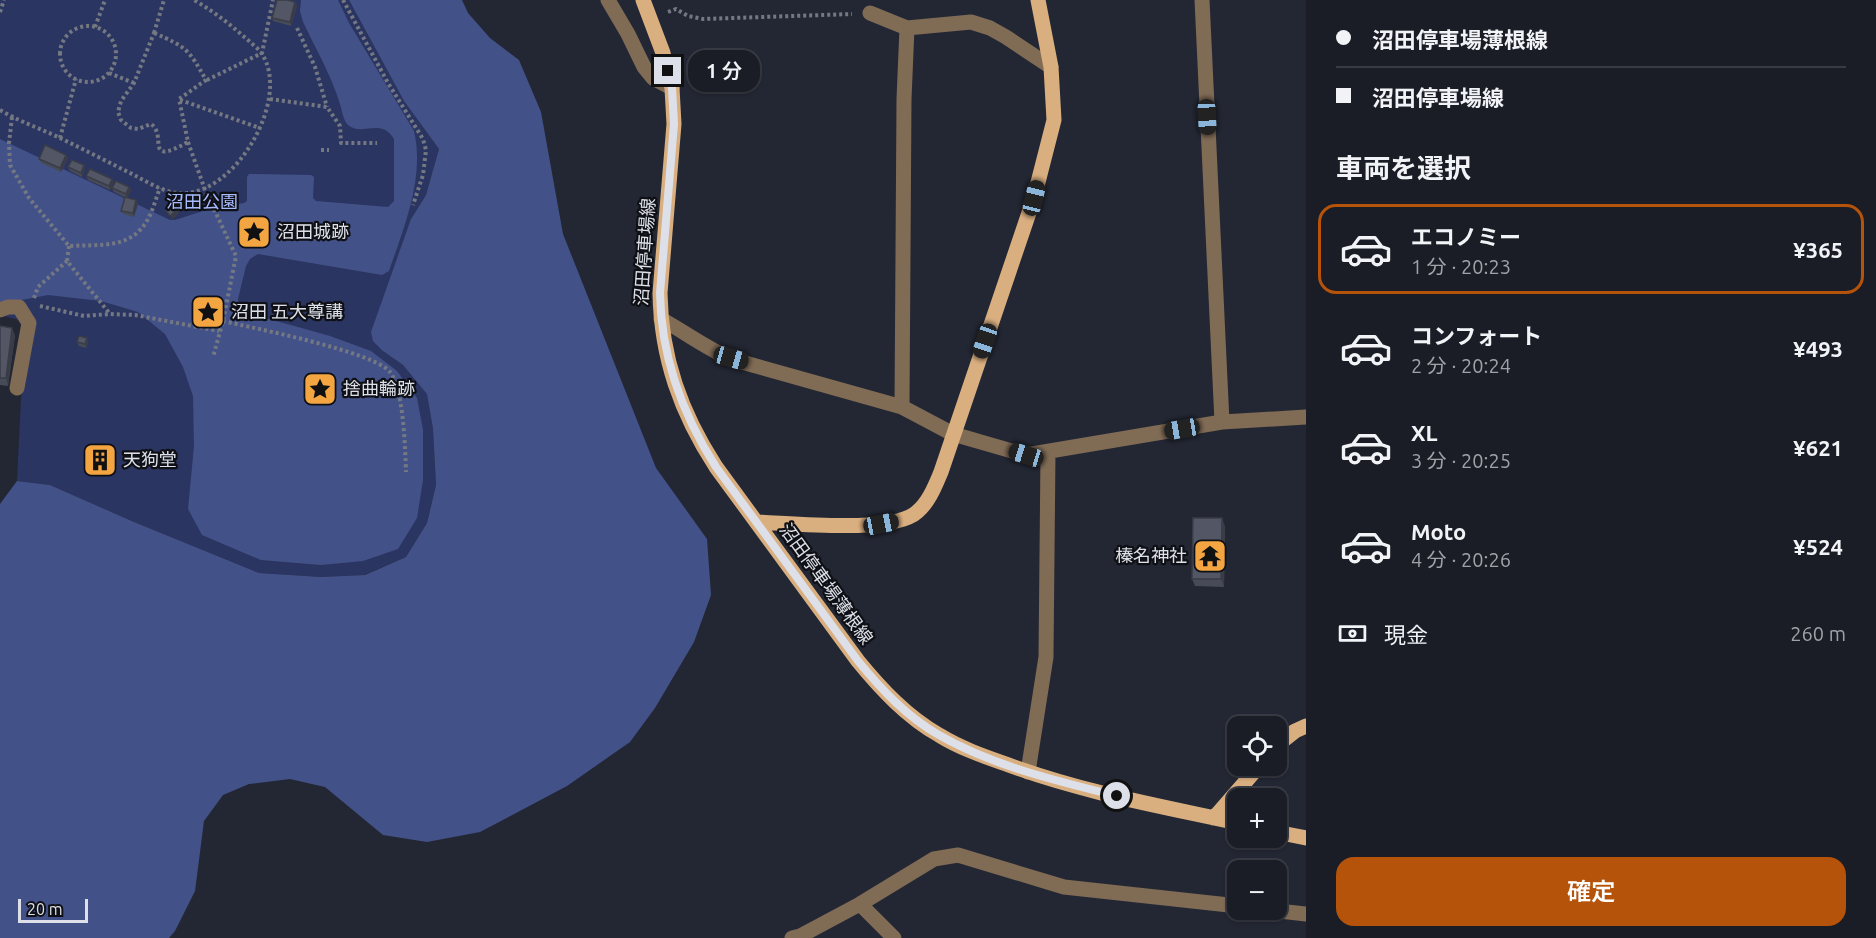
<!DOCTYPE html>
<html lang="ja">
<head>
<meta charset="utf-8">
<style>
	body { margin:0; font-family:Ubuntu,"Noto Sans JP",sans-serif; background:#272a32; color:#f1f3f6; height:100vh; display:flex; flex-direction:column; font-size:22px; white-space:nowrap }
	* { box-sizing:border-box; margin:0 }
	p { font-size:20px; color:#9fa2a7 }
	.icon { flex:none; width:33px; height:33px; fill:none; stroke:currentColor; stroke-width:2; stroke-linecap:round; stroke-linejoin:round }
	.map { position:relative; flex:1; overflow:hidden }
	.details { display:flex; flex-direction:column; background:#1a1d26; width:570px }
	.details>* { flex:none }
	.hud { display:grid; align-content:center; height:132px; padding:0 30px; background:#1a1d26 }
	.controls { position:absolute; left:1227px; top:716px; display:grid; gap:12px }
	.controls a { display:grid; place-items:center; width:60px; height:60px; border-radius:12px; background:#1a1d26; box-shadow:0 2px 4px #0004,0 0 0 2px #383b43; font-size:30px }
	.scale { position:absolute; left:18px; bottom:15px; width:70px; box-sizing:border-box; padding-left:6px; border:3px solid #dde0e8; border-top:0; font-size:16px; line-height:21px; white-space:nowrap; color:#dde0e8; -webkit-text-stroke:4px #0e1015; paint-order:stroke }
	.end { position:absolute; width:27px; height:27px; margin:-14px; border:8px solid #dde0e8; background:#111; box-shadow:0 0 0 3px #111 }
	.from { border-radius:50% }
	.bubble { position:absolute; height:42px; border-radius:18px; background:#1a1d26; box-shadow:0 2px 4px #0004,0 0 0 2px #383b43; font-size:20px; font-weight:600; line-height:42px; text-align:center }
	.car { position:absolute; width:18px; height:36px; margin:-18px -9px; border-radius:8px; box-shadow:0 0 4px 2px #0007; background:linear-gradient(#222 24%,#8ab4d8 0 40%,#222 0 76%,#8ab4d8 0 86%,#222 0) }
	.hud b { display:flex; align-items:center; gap:21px; height:57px; font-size:22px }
	.hud b+b { border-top:2px solid #383b43 }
	.hud i { width:15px; height:15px; background:#f1f3f6 }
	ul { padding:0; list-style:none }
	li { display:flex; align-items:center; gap:18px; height:90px; margin:0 12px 9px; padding:0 18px; border:3px solid transparent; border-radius:18px }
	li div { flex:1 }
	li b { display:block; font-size:22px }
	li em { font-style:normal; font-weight:600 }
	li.selected { border-color:#b45309 }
	li>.icon { width:54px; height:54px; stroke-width:1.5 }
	h2 { padding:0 30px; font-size:27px; line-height:72px }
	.pay { display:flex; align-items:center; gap:15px; height:66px; padding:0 30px; font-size:22px }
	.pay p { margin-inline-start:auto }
	.cta { display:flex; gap:12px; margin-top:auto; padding:12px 30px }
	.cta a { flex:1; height:69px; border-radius:18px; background:#b45309; color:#fff; font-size:24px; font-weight:600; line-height:69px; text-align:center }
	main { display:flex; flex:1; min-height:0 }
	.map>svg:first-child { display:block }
</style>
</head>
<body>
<main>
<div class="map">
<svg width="1306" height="938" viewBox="0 0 1306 938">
	<rect width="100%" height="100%" fill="#232733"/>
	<!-- green -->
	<path fill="#2b3561" d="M0 0H349L404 101 439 149 426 195 411 219 383 351 403 365 427 393 433 429 436 485 427 523 406 557 364 575 321 577 259 573 134 522 50 485 17 481 21 398 34 324 0 315Z"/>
	<!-- forest -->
	<path fill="#435189" d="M301 0H338L349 23 414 131C425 178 404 227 389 271L382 275 258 254 250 259 246 266 238 299 239 307 244 312 330 336 371 351 397 371 417 398 423 430V480L417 518 398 549 363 561 321 565 261 560 202 535 188 509 194 446 193 396 183 367 165 334 138 312 101 301 48 295 0 304V139L170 220H175L209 209 244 203 247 201V177L249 174 311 175 314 177 313 198 316 201 388 207 394 201V139C381 117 362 137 348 125 343 120 342 110 340 104 331 75 316 49 303 22L300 11Z
		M349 0H462L468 13 490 38 519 60 541 112 563 234 656 468 707 539 711 595 694 642 655 708 630 742 567 786 480 832 427 842 383 835 325 787 290 779 249 784 223 795 204 821 195 891 175 931 169 938H0V504L17 481 50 485 134 522 259 573 321 577 365 575 406 557 427 523 436 485 433 429 427 394 403 365 383 351 373 341 371 332 411 219 426 195 439 149 404 101Z"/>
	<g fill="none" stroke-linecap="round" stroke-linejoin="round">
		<!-- path -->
		<path stroke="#747882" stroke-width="4" stroke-dasharray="3 3" stroke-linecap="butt" d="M343 0 388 83 423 139 426 150 423 175 413 205
			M0 12 4 0
			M668 12 676 9 688 16 703 19 852 14
			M60 54a28 28 0 1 1 56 0a28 28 0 1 1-56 0Z
			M95 27 105 0
			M297 28 315 67 327 107
			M154 33C187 47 189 50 206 80L179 99 188 142C143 167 168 136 151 124L138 129 131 128 121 120 118 112 121 101 134 83Z
			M154 33 164 0
			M109 73 134 83
			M207 80 262 53 273 0
			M270 99 327 107 340 126 341 143H377
			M180 100 260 128
			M0 110C20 122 42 129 62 139 87 151 112 164 136 176 149 183 164 192 178 193 233 199 292 100 262 54 259 49 253 45 249 41 232 26 215 12 194 0
			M12 117 9 143 10 165 29 198 69 246C100 244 131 250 148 219 153 210 156 198 160 188
			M60 138 76 79
			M188 142 205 190 236 256 223 321 213 357
			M321 150H329
			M69 246 67 261 110 314
			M34 298 38 287 67 261
			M40 306 84 316 110 314 135 315 219 331
			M223 321C253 328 375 352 390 372 404 391 405 448 406 472"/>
		<!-- minor -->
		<path stroke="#806b55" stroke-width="15" d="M608 0 628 34 644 67 653 78 672 88
			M1202 0 1222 422
			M870 13 907 28 971 22 990 28 1006 37 1051 67
			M907 28 904 99 902 407 953 434 1026 455 1222 422 1306 417
			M0 310 8 307H19L29 323 17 388
			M661 319C685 332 706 348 731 359L902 407
			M1028 772 1046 657 1048 452
			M860 904 894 938
			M1261 909 1306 914
			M792 938 800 936 860 904 934 859 958 855 1064 887 1238 906"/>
		<!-- major -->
		<path stroke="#daaf80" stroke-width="15" d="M643 0 663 53 672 88 674 124 660 293C661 358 681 413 716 467L858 661C881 689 907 717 939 735 960 748 983 756 1006 764 1081 792 1160 806 1238 823
			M757 522C791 523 893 534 917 512 929 502 935 486 941 472L1034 198 1054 120 1051 67 1038 0
			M1276 746 1295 731 1306 726
			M1214 818 1260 765
			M1276 832 1306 838"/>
	</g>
	<!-- wall -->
	<path fill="#474b57" d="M295 2 297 6 291 26 273 21 272 18Z
		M66 155 68 158 61 172 41 163 39 159Z
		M84 165 85 169 82 177 70 171 68 167Z
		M86 176 112 179 113 183 110 190 88 180Z
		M129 187 131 190 127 198 138 204 134 217 123 214 121 211 126 198 114 192 112 188Z
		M0 326 15 335 8 386 0 385Z
		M87 338 88 342 86 348 79 346 77 342Z
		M108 452 111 466 93 469 91 465Z
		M1225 526 1224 587 1195 586 1192 579Z"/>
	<!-- shaded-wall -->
	<path fill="#3a3d47" d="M295 2 297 6 291 26 290 22Z
		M66 155 68 158 61 172 60 168Z
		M84 165 85 169 82 177 81 173Z
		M112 179 113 183 110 190 109 186Z
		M129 187 131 190 127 198 126 194Z
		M136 200 138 204 134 217 133 213Z
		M178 209 179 213 172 220 170 216Z
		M12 328 15 335 8 386 6 378Z
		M87 338 88 342 86 348 85 344Z
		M1222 518 1225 526 1224 587 1221 579Z"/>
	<!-- building -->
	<path fill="#535765" stroke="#3a3d47" stroke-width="1.5" d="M277 0H287L295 2 290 22 272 18Z
		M45 145 66 155 60 168 39 159Z
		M72 160 84 165 81 173 68 167Z
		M90 169 112 179 109 186 86 176Z
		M116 181 129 187 126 194 112 188Z
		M125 197 136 200 133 213 121 211Z
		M173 204 178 209 170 216 166 211Z
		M0 326 12 328 6 378H0Z
		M79 336 87 338 85 344 77 342Z
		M107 448 109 462 91 465 89 451Z
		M1193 518H1222L1221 579H1192Z"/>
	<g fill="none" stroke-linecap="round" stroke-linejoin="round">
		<!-- route -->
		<path stroke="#dde0e8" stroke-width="8" d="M668 71 672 88 674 124 660 293C661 356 682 414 716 467L858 661C881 689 907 717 939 735 993 766 1057 781 1117 796"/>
	</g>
	<!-- icons -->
	<defs>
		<symbol id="sight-square" viewBox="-11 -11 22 22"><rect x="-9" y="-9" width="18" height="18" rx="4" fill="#f2a541" stroke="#0e1015"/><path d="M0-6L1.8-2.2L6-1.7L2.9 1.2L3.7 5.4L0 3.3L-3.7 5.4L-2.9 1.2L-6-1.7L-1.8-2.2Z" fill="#111"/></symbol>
		<symbol id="building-square" viewBox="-11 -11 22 22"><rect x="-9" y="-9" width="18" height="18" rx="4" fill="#f2a541" stroke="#0e1015"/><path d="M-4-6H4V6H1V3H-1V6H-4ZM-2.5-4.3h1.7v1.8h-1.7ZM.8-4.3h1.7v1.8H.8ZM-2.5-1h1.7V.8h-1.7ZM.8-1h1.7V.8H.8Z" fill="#111"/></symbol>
		<symbol id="temple-square" viewBox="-11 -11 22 22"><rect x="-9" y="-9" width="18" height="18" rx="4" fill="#f2a541" stroke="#0e1015"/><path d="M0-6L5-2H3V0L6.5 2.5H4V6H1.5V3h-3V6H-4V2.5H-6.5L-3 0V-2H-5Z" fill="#111"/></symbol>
	</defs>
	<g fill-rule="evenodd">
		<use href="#sight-square" x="235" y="213" width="38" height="38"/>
		<use href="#sight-square" x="189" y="293" width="38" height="38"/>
		<use href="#sight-square" x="301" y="370" width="38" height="38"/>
		<use href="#building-square" x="81" y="441" width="38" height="38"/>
		<use href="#temple-square" x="1191" y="537" width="38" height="38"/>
	</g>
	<g text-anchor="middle" stroke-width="4.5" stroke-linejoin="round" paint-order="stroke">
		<!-- park labels -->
		<g font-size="18" fill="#a8bbff" stroke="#0e1015">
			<text x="202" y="208">沼田公園</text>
		</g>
		<!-- poi labels -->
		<g font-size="18" fill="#dde0e8" stroke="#0e1015" text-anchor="start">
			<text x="277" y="238">沼田城跡</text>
			<text x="231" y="318">沼田 五大尊講</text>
			<text x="343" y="395">捨曲輪跡</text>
			<text x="123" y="466">天狗堂</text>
			<text x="1187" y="562" text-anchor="end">榛名神社</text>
		</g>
		<!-- street labels -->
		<g font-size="18" fill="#dde0e8" stroke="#0e1015">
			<text transform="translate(645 252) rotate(-86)" y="6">沼田停車場線</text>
			<text transform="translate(826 584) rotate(54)" y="6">沼田停車場薄根線</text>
		</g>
	</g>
</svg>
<div class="controls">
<a><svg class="icon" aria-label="locate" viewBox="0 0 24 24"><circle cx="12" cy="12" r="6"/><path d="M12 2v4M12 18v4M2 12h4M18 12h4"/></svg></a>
<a>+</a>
<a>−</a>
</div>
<div class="scale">20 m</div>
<i class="end from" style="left:1117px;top:796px"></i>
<i class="end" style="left:668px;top:71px"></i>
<div class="bubble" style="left:688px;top:50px;width:72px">1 分</div>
<i class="car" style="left:1207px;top:117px;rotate:177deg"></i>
<i class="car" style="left:1034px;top:198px;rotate:14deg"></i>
<i class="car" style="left:985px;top:341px;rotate:199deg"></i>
<i class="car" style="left:731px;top:358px;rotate:106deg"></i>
<i class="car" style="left:1182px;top:429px;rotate:260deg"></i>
<i class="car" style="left:1026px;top:455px;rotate:287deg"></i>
<i class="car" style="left:881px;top:524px;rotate:79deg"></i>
</div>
<section class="details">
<div class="hud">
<b><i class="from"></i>沼田停車場薄根線</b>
<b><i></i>沼田停車場線</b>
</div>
<h2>車両を選択</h2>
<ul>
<li class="selected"><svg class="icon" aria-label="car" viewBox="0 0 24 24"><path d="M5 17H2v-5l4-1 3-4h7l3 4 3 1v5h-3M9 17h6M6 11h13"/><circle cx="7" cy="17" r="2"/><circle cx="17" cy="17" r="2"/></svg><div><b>エコノミー</b><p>1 分 · 20:23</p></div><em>¥365</em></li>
<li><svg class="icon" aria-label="car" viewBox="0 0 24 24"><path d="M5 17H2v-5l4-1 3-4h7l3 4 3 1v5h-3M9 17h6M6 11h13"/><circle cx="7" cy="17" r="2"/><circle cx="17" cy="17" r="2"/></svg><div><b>コンフォート</b><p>2 分 · 20:24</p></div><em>¥493</em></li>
<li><svg class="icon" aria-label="car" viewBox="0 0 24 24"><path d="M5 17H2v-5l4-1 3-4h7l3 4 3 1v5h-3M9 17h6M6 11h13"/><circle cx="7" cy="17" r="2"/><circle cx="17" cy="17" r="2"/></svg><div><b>XL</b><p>3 分 · 20:25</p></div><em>¥621</em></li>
<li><svg class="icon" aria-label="car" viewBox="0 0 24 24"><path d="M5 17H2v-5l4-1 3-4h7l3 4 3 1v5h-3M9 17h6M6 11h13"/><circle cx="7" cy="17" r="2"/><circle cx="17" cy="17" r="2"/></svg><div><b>Moto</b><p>4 分 · 20:26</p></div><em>¥524</em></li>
</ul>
<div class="pay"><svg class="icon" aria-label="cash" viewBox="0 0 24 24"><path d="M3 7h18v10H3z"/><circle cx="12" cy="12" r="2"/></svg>現金<p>260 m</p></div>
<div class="cta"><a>確定</a></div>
</section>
</main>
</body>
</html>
